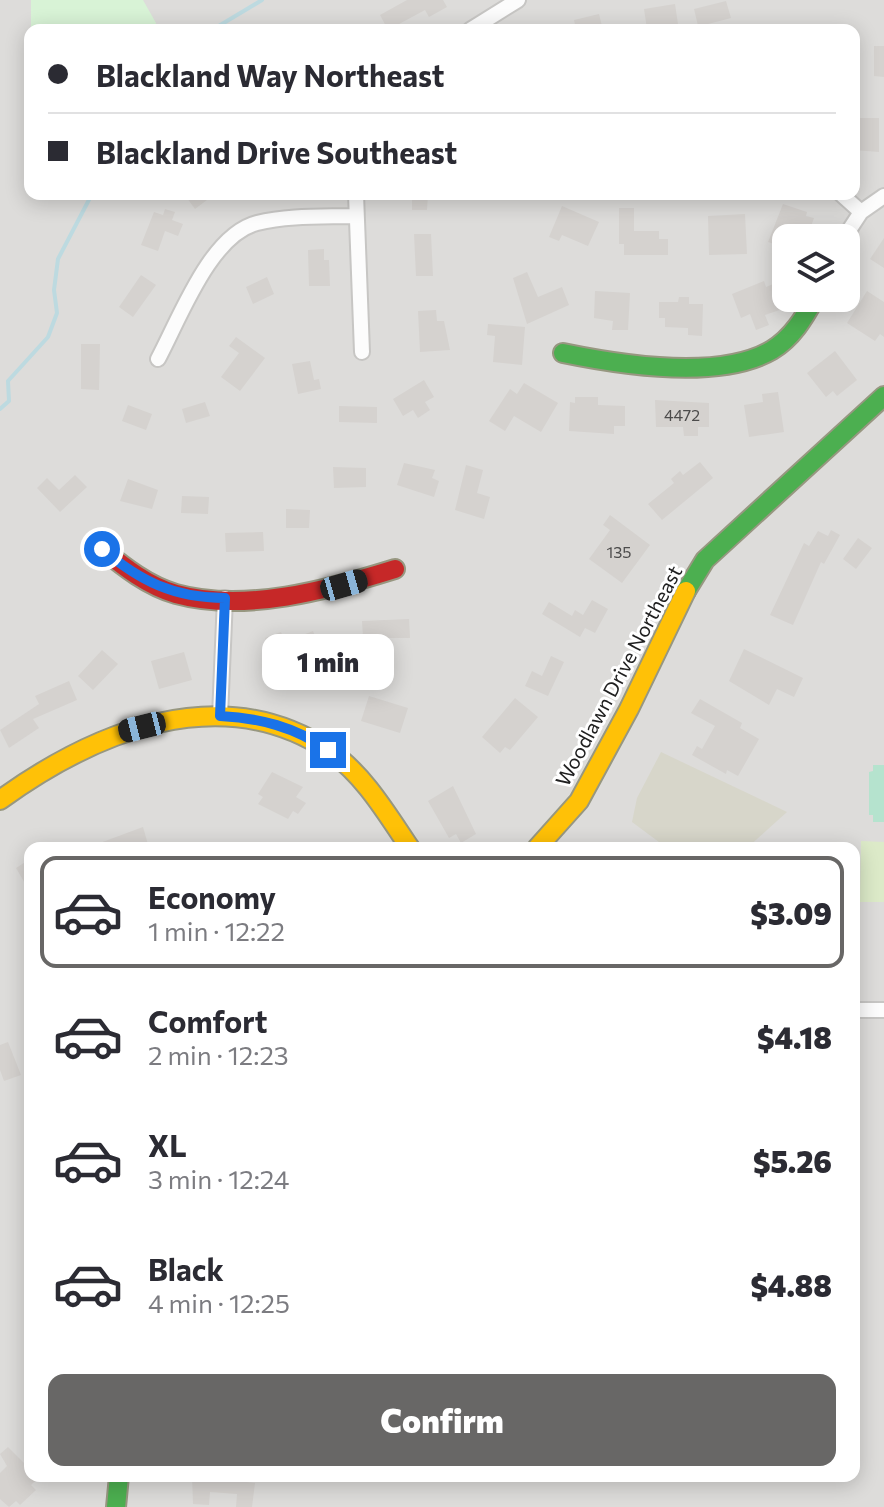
<!DOCTYPE html>
<html lang="en">
<head>
<meta charset="utf-8">
<style>
	body { margin:0; font-family:Commissioner,sans-serif; background:#f7f7f7; color:#2b2b33; height:100vh; display:flex; flex-direction:column; font-size:30px; white-space:nowrap }
	* { box-sizing:border-box; margin:0 }
	p { font-size:26px; color:#7c7c81 }
	.icon { flex:none; width:44px; height:44px; fill:none; stroke:currentColor; stroke-width:2; stroke-linecap:round; stroke-linejoin:round }
	.map { position:relative; flex:1; overflow:hidden }
	.panel { position:absolute; left:24px; top:842px; width:836px; height:640px; display:flex; flex-direction:column; background:#fff; border-radius:16px; box-shadow:0 4px 20px #0003 }
	.panel>* { flex:none }
	.hud { position:absolute; left:24px; top:24px; width:836px; height:176px; border-radius:16px; box-shadow:0 4px 20px #0003; display:grid; align-content:center; height:176px; padding:0 24px; background:#fff }
	.buttons { position:absolute; left:772px; top:224px; display:grid; gap:16px }
	.buttons a { display:grid; place-items:center; width:88px; height:88px; border-radius:16px; background:#fff; box-shadow:0 4px 20px #0003; font-size:40px }
	.end { position:absolute; width:36px; height:36px; margin:-18px; border:10px solid #1a73e8; background:#fff; box-shadow:0 0 0 4px #fff }
	.from { border-radius:50% }
	.bubble { position:absolute; height:56px; border-radius:16px; background:#fff; box-shadow:0 4px 20px #0003; font-size:26px; font-weight:800; line-height:56px; text-align:center }
	.car { position:absolute; width:24px; height:48px; margin:-24px -12px; border-radius:10px; box-shadow:0 0 6px 2px #0007; background:linear-gradient(#222 24%,#8ab4d8 0 40%,#222 0 76%,#8ab4d8 0 86%,#222 0) }
	.hud b { display:flex; align-items:center; gap:28px; height:76px; font-size:30px }
	.hud b+b { border-top:2px solid #e1e1e2 }
	.hud i { width:20px; height:20px; background:#2b2b33 }
	ul { padding:14px 0 0; list-style:none }
	li { display:flex; align-items:center; gap:24px; height:112px; margin:0 16px 12px; padding:0 8px; border:4px solid transparent; border-radius:16px }
	li div { flex:1 }
	li b { display:block; font-size:30px }
	li em { font-style:normal; font-weight:800 }
	li.active { border-color:#686766 }
	li>.icon { width:72px; height:72px; stroke-width:1.5 }
	.action { display:flex; gap:16px; margin-top:auto; padding:16px 24px }
	.action a { flex:1; height:92px; border-radius:16px; background:#686766; color:#fff; font-size:32px; font-weight:800; line-height:92px; text-align:center }
	.map>svg:first-child { display:block }
</style>
</head>
<body>
<div class="map">
<svg width="884" height="1507" viewBox="0 0 884 1507">
	<rect width="100%" height="100%" fill="#eeece8"/>
	<!-- residential -->
	<path fill="#dddcda" fill-rule="evenodd" d="M0 0H884V1507H0ZM30 30H854V194H30ZM786 238H846V298H786ZM30 848H854V1476H30Z"/>
	<!-- construction -->
	<path fill="#d7d6ca" d="M661 752 787 812 747 848H667L632 822 637 798Z"/>
	<!-- grass -->
	<path fill="#dceac8" d="M861 841 884 842V902H860Z"/>
	<!-- park -->
	<path fill="#d8f3d6" d="M31 0H143L156 23 155 30H31Z"/>
	<!-- pitch -->
	<path fill="#b5e3ce" d="M873 765H884V822H873V815H869V772L873 771Z"/>
	<g fill="none" stroke-linecap="round" stroke-linejoin="round">
		<!-- stream -->
		<path stroke="#bddae0" stroke-width="4" d="M212 30 262 0
			M0 409 9 401 8 381 48 337 57 313 54 290 58 259 92 194"/>
	</g>
	<!-- building -->
	<path fill="#d5d2cf" d="M407 0H443L447 7 429 17 425 10 388 30 380 15Z
		M726 1 731 18 708 24 710 30H699L694 9Z
		M675 4 678 24 647 29 644 9Z
		M599 14 603 30H576L574 20Z
		M874 46H884V77L874 76Z
		M856 118H879V152L854 150Z
		M184 194H215L195 209Z
		M412 194H428L427 210H412Z
		M783 204 807 212 806 216 814 218 807 238H786V248L768 242Z
		M562 206 599 222 588 246 562 235 559 241 549 237Z
		M619 208H634V231H659V239H668V255H624V244H619Z
		M165 209 175 212 172 220 183 224 178 236 165 231 158 251 141 245 154 212 163 215Z
		M745 214 747 254 709 255 708 216Z
		M414 234H431L433 276H416Z
		M884 238V268L870 259Z
		M324 249V260H329L330 286H309L308 250Z
		M527 272 538 297 562 287 569 305 527 324 513 278Z
		M141 275 156 285 133 317 119 307Z
		M267 277 274 294 253 304 246 287Z
		M764 281 766 287 778 282 788 307 765 315 769 325 756 330 750 314 741 318 732 294Z
		M595 291 630 293 628 330H612L613 321 594 318Z
		M867 291 884 302V337L880 334 875 341 847 323Z
		M679 297H689V304H703L702 336 688 335V328L665 327V318H659V302H678Z
		M436 310 437 321H444L450 350 420 352 418 311Z
		M488 324 525 327 522 365 493 362 495 336 487 335Z
		M236 337 265 358 240 391 221 377 239 353 229 346Z
		M81 344H100L99 390 81 389Z
		M835 351 857 380 837 396 833 391 826 397 807 373Z
		M310 361 314 380 319 379 321 389 298 394 292 364Z
		M424 380 434 397 425 402 430 410 418 418 413 410 403 416 393 399Z
		M524 383 558 403 541 432 514 416 505 431 489 421 510 389 517 394Z
		M778 392 784 432 749 437 744 405 763 402 762 394Z
		M575 397H598V405L625 406V426H614V434L569 431 570 402 575 403Z
		M655 400 709 403V427H698V436H684L683 427H656Z
		M205 402 210 416 186 423 182 409Z
		M128 405 152 414 146 430 122 421Z
		M339 406 377 407V423L339 422Z
		M700 462 713 478 662 520 648 504 674 483 671 479 680 471 683 475Z
		M404 463 435 470 432 478 439 481 434 497 397 485Z
		M466 465 483 470 477 493 490 497 484 519 455 510Z
		M333 467 366 468V487L334 488Z
		M75 475 87 487 60 512 37 488 47 478 59 490Z
		M128 479 158 490 152 509 120 501Z
		M182 496 209 497 208 514 181 513Z
		M286 509 310 510 309 528H286Z
		M610 515 650 545 622 583 589 559 610 530 603 525Z
		M831 530 840 535 824 564 821 562 793 625 770 615 804 543 809 546 818 531 828 536Z
		M263 532 264 551 226 552 225 533Z
		M858 538 872 548 856 569 843 559Z
		M592 600 608 609 595 633 585 628 580 637 542 614 549 602 572 616 575 610 583 615Z
		M409 619 410 638H363L362 621Z
		M313 631 319 646 275 662 265 638 281 632 285 642Z
		M744 649 803 678 794 697 777 689 769 705 729 681Z
		M102 650 118 664 93 690 78 676Z
		M184 652 192 680 159 689 151 661Z
		M551 656 564 662 548 696 525 686 532 671 542 676Z
		M69 681 77 700 33 719 39 728 9 748 0 730 39 704 35 696Z
		M369 696 408 708 400 733 361 721Z
		M515 698 538 717 510 750 505 747 500 753 482 737Z
		M700 699 742 723 740 728 759 739 738 776 727 770 726 774 692 755 697 746 702 749 715 726 691 713Z
		M272 772 303 787 296 797 306 803 298 814 293 811 288 819 258 804 263 797 258 794Z
		M453 786 476 834 461 843 456 834 449 838 428 801Z
		M143 827 149 848H89V847Z
		M30 859V892L16 868Z
		M8 1042 21 1075 4 1081 0 1070V1045Z
		M8 1447 30 1469V1476H40L31 1485 36 1490 20 1505 16 1501 9 1507 0 1499V1473L7 1466 0 1454Z
		M192 1476H238V1481L255 1483 252 1507H236L237 1494 210 1492 209 1505 193 1504Z"/>
	<g fill="none" stroke-linecap="round" stroke-linejoin="round">
		<defs>
			<path id="street" d="M470 30 518 0
				M356 194 362 352
				M841 194 861 212
				M844 238 861 212 884 196
				M158 359C180 318 210 235 257 223 289 215 324 217 356 216
				M220 716 225 598
				M854 1010H884"/>
			<path id="fast" d="M563 353C621 365 719 381 772 350 792 338 804 318 815 298
				M686 591 705 560 884 396
				M116 1507 119 1476"/>
			<path id="slow" d="M0 800C94 732 220 679 328 750 363 773 387 814 410 848
				M537 848 579 801 629 709 686 591"/>
			<path id="jam" d="M102 549C124 567 148 586 176 594 245 613 328 590 395 569"/>
		</defs>
		<!-- street casing -->
		<use href="#street" stroke="#c7c6c4" stroke-width="18"/>
		<!-- fast casing -->
		<use href="#fast" stroke="#979780" stroke-width="22"/>
		<!-- slow casing -->
		<use href="#slow" stroke="#979780" stroke-width="22"/>
		<!-- jam casing -->
		<use href="#jam" stroke="#979780" stroke-width="22"/>
		<!-- street -->
		<use href="#street" stroke="#fcfcfc" stroke-width="14"/>
		<!-- fast -->
		<use href="#fast" stroke="#4caf50" stroke-width="18"/>
		<!-- slow -->
		<use href="#slow" stroke="#ffc107" stroke-width="18"/>
		<!-- jam -->
		<use href="#jam" stroke="#c62828" stroke-width="18"/>
	</g>
	<g fill="none" stroke-linecap="round" stroke-linejoin="round">
		<!-- route -->
		<path stroke="#1a73e8" stroke-width="10" d="M102 549C140 581 174 598 225 598L220 716C260 718 295 727 328 750"/>
	</g>
	<g text-anchor="middle" stroke-width="6" stroke-linejoin="round" paint-order="stroke">
		<!-- number labels -->
		<g font-size="16" fill="#4d4c4c">
			<text x="682" y="421">4472</text>
			<text x="619" y="558">135</text>
		</g>
		<!-- street labels -->
		<g font-size="20" fill="#202020" stroke="#fff">
			<text transform="translate(619 676) rotate(-62)" y="7">Woodlawn Drive Northeast</text>
		</g>
	</g>
</svg>
<div class="buttons">
<a><svg class="icon" aria-label="layers" viewBox="0 0 24 24"><path d="M12 4l9 5-9 5-9-5zM3 14l9 5 9-5"/></svg></a>
</div>
<i class="end from" style="left:102px;top:549px"></i>
<i class="end" style="left:328px;top:750px"></i>
<div class="bubble" style="left:262px;top:634px;width:132px">1 min</div>
<i class="car" style="left:344px;top:585px;rotate:74deg"></i>
<i class="car" style="left:142px;top:727px;rotate:256deg"></i>
<div class="hud">
<b><i class="from"></i>Blackland Way Northeast</b>
<b><i></i>Blackland Drive Southeast</b>
</div>
<section class="panel">
<ul>
<li class="active"><svg class="icon" aria-label="car" viewBox="0 0 24 24"><path d="M5 17H2v-5l4-1 3-4h7l3 4 3 1v5h-3M9 17h6M6 11h13"/><circle cx="7" cy="17" r="2"/><circle cx="17" cy="17" r="2"/></svg><div><b>Economy</b><p>1 min · 12:22</p></div><em>$3.09</em></li>
<li><svg class="icon" aria-label="car" viewBox="0 0 24 24"><path d="M5 17H2v-5l4-1 3-4h7l3 4 3 1v5h-3M9 17h6M6 11h13"/><circle cx="7" cy="17" r="2"/><circle cx="17" cy="17" r="2"/></svg><div><b>Comfort</b><p>2 min · 12:23</p></div><em>$4.18</em></li>
<li><svg class="icon" aria-label="car" viewBox="0 0 24 24"><path d="M5 17H2v-5l4-1 3-4h7l3 4 3 1v5h-3M9 17h6M6 11h13"/><circle cx="7" cy="17" r="2"/><circle cx="17" cy="17" r="2"/></svg><div><b>XL</b><p>3 min · 12:24</p></div><em>$5.26</em></li>
<li><svg class="icon" aria-label="car" viewBox="0 0 24 24"><path d="M5 17H2v-5l4-1 3-4h7l3 4 3 1v5h-3M9 17h6M6 11h13"/><circle cx="7" cy="17" r="2"/><circle cx="17" cy="17" r="2"/></svg><div><b>Black</b><p>4 min · 12:25</p></div><em>$4.88</em></li>
</ul>
<div class="action"><a>Confirm</a></div>
</section>
</div>
</body>
</html>
